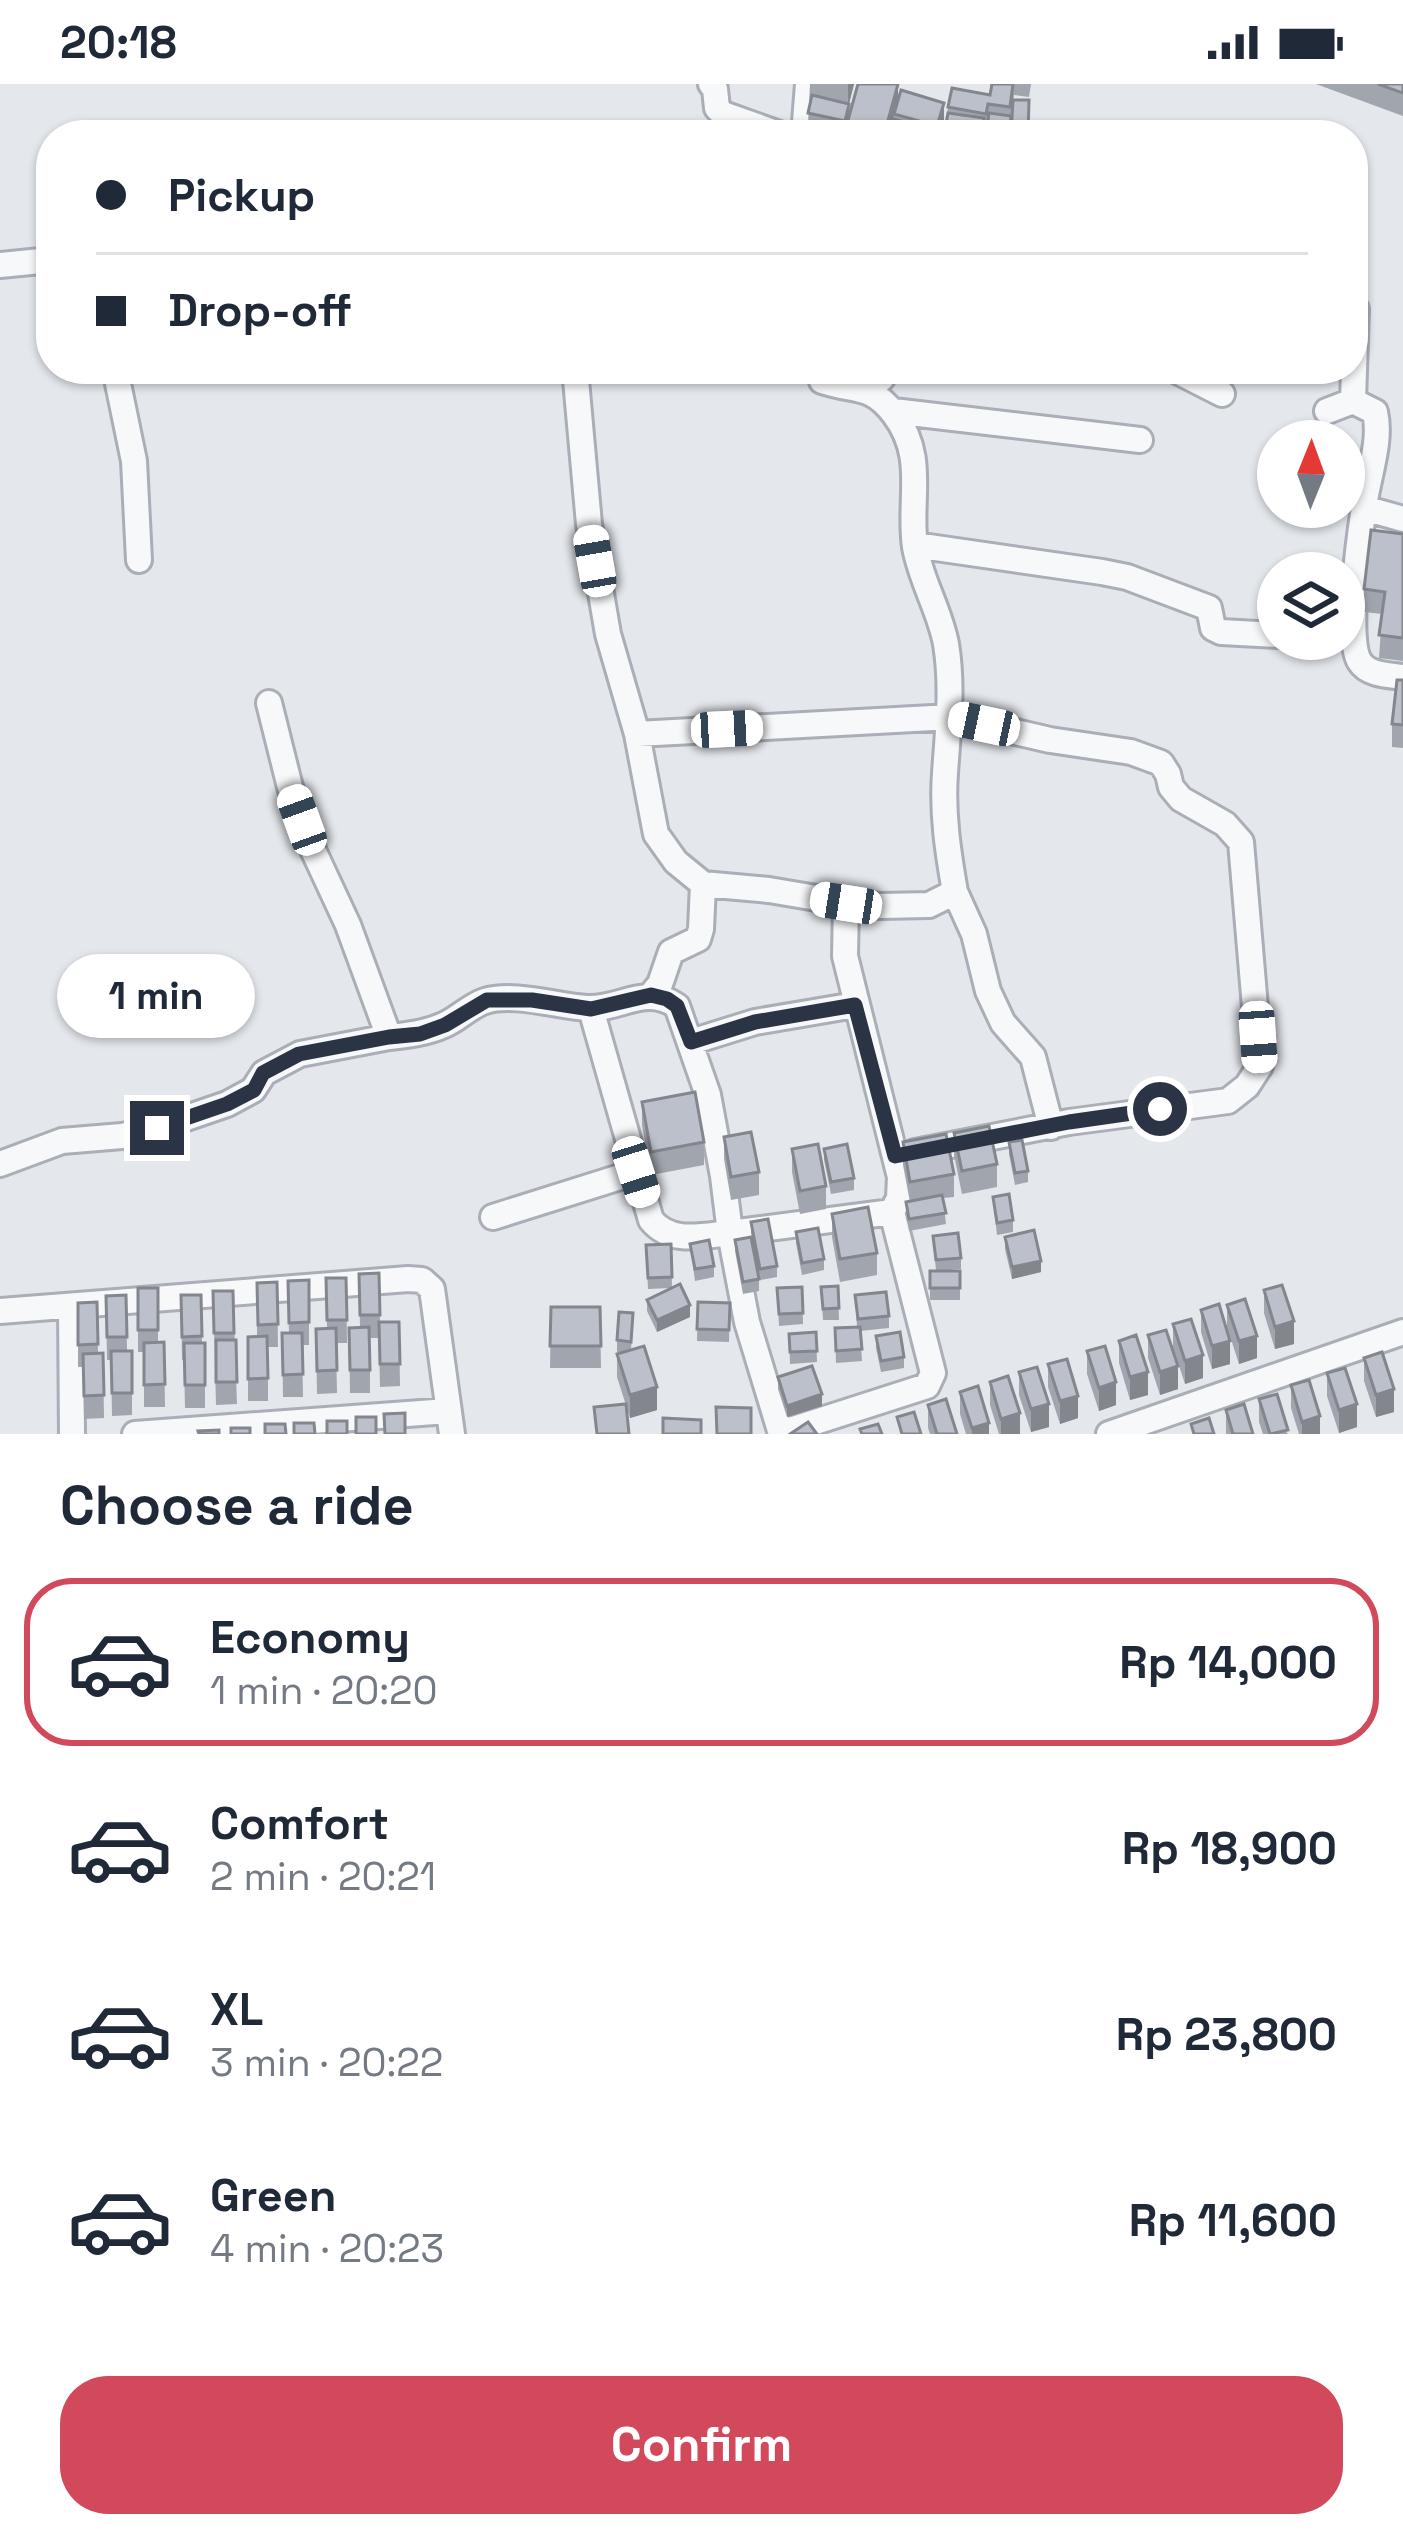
<!DOCTYPE html>
<html lang="en">
<head>
<meta charset="utf-8">
<style>
	body { margin:0; font-family:"Space Grotesk",sans-serif; background:#f6f6f7; color:#1f2937; height:100vh; display:flex; flex-direction:column; font-size:45px; white-space:nowrap }
	* { box-sizing:border-box; margin:0 }
	p { font-size:39px; color:#747a83 }
	.icon { flex:none; width:66px; height:66px; fill:none; stroke:currentColor; stroke-width:2; stroke-linecap:round; stroke-linejoin:round }
	.map { position:relative; height:1350px; overflow:hidden }
	.details { display:flex; flex-direction:column; background:#fff; flex:1 }
	.details>* { flex:none }
	.guide { position:absolute; left:36px; top:36px; width:1332px; height:264px; border-radius:48px; box-shadow:0 3px 9px #0004; display:grid; align-content:center; height:264px; padding:0 60px; background:#fff }
	.needle { width:78px; rotate:1deg }
	.buttons { position:absolute; left:1257px; top:336px; display:grid; gap:24px }
	.buttons a { display:grid; place-items:center; width:108px; height:108px; border-radius:50%; background:#fff; box-shadow:0 3px 9px #0004; font-size:60px }
	.end { position:absolute; width:54px; height:54px; margin:-27px; border:15px solid #2b3445; background:#fff; box-shadow:0 0 0 6px #fff }
	.from { border-radius:50% }
	.bubble { position:absolute; height:84px; border-radius:42px; background:#fff; box-shadow:0 3px 9px #0004; font-size:39px; font-weight:700; line-height:84px; text-align:center }
	.car { position:absolute; width:36px; height:72px; margin:-36px -18px; border-radius:15px; box-shadow:0 0 9px 3px #0007; background:linear-gradient(#fff 24%,#345 0 40%,#fff 0 76%,#345 0 86%,#fff 0) }
	.guide b { display:flex; align-items:center; gap:42px; height:114px; font-size:45px }
	.guide b+b { border-top:3px solid #e0e1e3 }
	.guide i { width:30px; height:30px; background:#1f2937 }
	ul { padding:0; list-style:none }
	li { display:flex; align-items:center; gap:36px; height:168px; margin:0 24px 18px; padding:0 36px; border:6px solid transparent; border-radius:48px }
	li div { flex:1 }
	li b { display:block; font-size:45px }
	li em { font-style:normal; font-weight:700 }
	li.active { border-color:#d1495b }
	li>.icon { width:108px; height:108px; stroke-width:1.5 }
	h2 { padding:0 60px; font-size:54px; line-height:144px }
	.button { display:flex; gap:24px; margin-top:auto; padding:24px 60px }
	.button a { flex:1; height:138px; border-radius:48px; background:#d1495b; color:#fff; font-size:48px; font-weight:700; line-height:138px; text-align:center }
	.status { display:flex; justify-content:space-between; align-items:center; height:84px; padding:0 60px; background:#fff; direction:ltr }
	.status svg { height:33px; fill:currentColor }
	.map>svg:first-child { display:block }
</style>
</head>
<body>
<div class="status"><b>20:18</b><svg viewBox="0 0 49 12"><path d="M0 12V9h3v3zM5 12V6h3v6zM10 12V3h3v9zM15 12V0h3v12zM26 1h20v11H26zM47 4h2v5h-2z"/></svg></div>
<div class="map">
<svg width="1403" height="1350" viewBox="0 0 1403 1350">
	<rect width="100%" height="100%" fill="#e4e7ec"/>
	<g fill="none" stroke-linecap="round" stroke-linejoin="round">
		<defs>
			<path id="street" d="M711 0 715 5 717 24 723 30 782 51
				M804 51 808 0
				M0 181 51 176
				M115 285 134 377 139 476
				M575 285 589 440 608 550 637 650 656 750 676 778 703 800 769 806 846 819
				M1173 285 1222 310
				M866 305 882 294 884 285
				M1353 317 1356 225 1353 222
				M893 327 1140 356
				M1327 327 1353 317 1375 328C1381 354 1371 384 1366 411 1361 441 1344 556 1360 578 1368 591 1389 591 1403 593
				M1364 424 1403 435
				M915 461 1102 488 1127 493 1209 524 1213 544 1221 548 1278 551
				M637 650 951 633 1050 656 1131 668 1161 679 1168 690 1171 703 1181 715 1225 740 1241 758 1260 982 1247 1002 1228 1017 1069 1038 915 1068
				M955 808 974 850 988 907 1003 939 1033 973 1051 1043
				M651 911 660 900 671 868 698 855 701 845 703 800
				M389 953C408 951 426 949 444 941 458 935 470 922 485 917 513 908 557 922 587 924 620 926 645 900 677 922L708 1011 723 1092 730 1149C700 1152 671 1160 651 1136L591 925
				M691 958 755 938 855 921
				M0 1080 62 1057 122 1052 157 1044 227 1020 253 1006 264 989 300 970 389 953 348 841 314 768 290 703 269 619
				M493 1133 636 1088
				M71 1222 72 1350
				M0 1227 408 1195 422 1196 432 1205 452 1350
				M781 1349 927 1302 933 1289 892 1128
				M135 1350 448 1327
				M781 1350 747 1238 730 1149 892 1128 899 1114 900 1093 845 872 846 819 881 822 929 821 955 808C948 768 942 729 945 689 948 645 953 603 946 560 940 527 921 497 915 463 908 415 927 373 894 330 871 299 854 308 822 297L818 285
				M1109 1350 1403 1248"/>
		</defs>
		<!-- street casing -->
		<use href="#street" stroke="#a9aeb7" stroke-width="30"/>
		<!-- street -->
		<use href="#street" stroke="#f7f8fa" stroke-width="24"/>
	</g>
	<!-- wall -->
	<path fill="#a1a5ae" d="M810 0H854L849 19V31L898 16 944 41 941 51H845L844 48V51L808 40Z
		M991 0H1031L1029 13 1014 11 1011 51H944L948 23 990 11Z
		M1316 0H1403V32Z
		M1403 450V577L1379 574 1382 530 1364 528V505Z
		M1403 596V664L1392 663V640Z
		M642 1018 704 1058V1081L651 1091 642 1041Z
		M954 1049 997 1080V1103L962 1110 954 1071Z
		M724 1053 759 1088V1111L731 1116 724 1075Z
		M903 1058 954 1090V1113L943 1114 946 1140 909 1147 906 1118H910L903 1081Z
		M1009 1058 1028 1087V1098L1015 1101 1009 1070Z
		M792 1065 826 1102V1125L800 1130 792 1088Z
		M824 1065 854 1094V1106L831 1110 824 1076Z
		M993 1113 1013 1136V1148L997 1151Z
		M832 1130 877 1169V1191L840 1198 832 1153Z
		M751 1138 777 1182V1193L760 1196 751 1149Z
		M796 1148 824 1175V1186L802 1191 796 1159Z
		M933 1152 961 1174V1185L937 1187H960V1216H930V1187H936Z
		M1005 1153 1041 1188 1012 1195 1005 1165Z
		M735 1156 759 1195V1207L743 1210 735 1167Z
		M671 1160 672 1204 690 1233 657 1248 647 1227V1216L671 1204 648 1205 646 1161Z
		M690 1160 714 1182V1193L695 1197Z
		M379 1189 380 1238H399L400 1302 380 1303 379 1254H370V1309H350L349 1244H360L359 1190Z
		M326 1194H346L347 1259H336L337 1309 317 1310 316 1245H327Z
		M309 1196V1261H302L303 1313H283L282 1249H289L288 1197Z
		M277 1198 278 1263H268V1317H248V1253L257 1252V1199Z
		M838 1202 839 1236H823L821 1203Z
		M802 1203 803 1240 779 1242 777 1204Z
		M138 1204H158V1258H164L165 1323H144V1268H138Z
		M1264 1206 1294 1260 1275 1265 1264 1229Z
		M213 1207H233L237 1320 216 1321Z
		M126 1211 127 1267H132V1331L112 1332 111 1276H107L106 1212Z
		M181 1211H201L202 1259H205V1324H185L184 1276H182Z
		M855 1211 889 1232V1244L860 1247 862 1277 836 1279 835 1244 857 1243Z
		M97 1218 98 1269H103L104 1334 84 1335 83 1283H78V1219Z
		M698 1218 730 1219 729 1258 697 1257Z
		M1227 1221 1257 1274 1239 1280 1227 1243Z
		M551 1223H600L601 1284H550Z
		M1201 1226 1230 1280 1212 1285 1201 1248Z
		M1173 1240 1203 1294 1185 1300 1173 1263Z
		M633 1241 631 1266 657 1326 630 1334 617 1293V1270L623 1269 617 1268V1256Z
		M816 1248 817 1278 790 1280 789 1250Z
		M1148 1251 1178 1305 1160 1311 1148 1274Z
		M876 1252 904 1273V1284L881 1288 876 1264Z
		M1119 1257 1148 1311 1130 1316 1119 1279Z
		M1087 1267 1116 1321 1099 1327 1087 1290Z
		M1364 1274 1394 1328 1376 1333 1364 1297Z
		M1048 1280 1078 1334 1060 1340 1048 1303Z
		M1019 1288 1049 1343 1031 1348 1019 1311Z
		M1327 1289 1357 1343 1339 1349 1327 1312Z
		M778 1293 822 1322 787 1333 778 1305Z
		M990 1298 1020 1350H999L990 1321Z
		M1291 1301 1320 1350H1299L1291 1324Z
		M960 1308 989 1350H966L960 1330Z
		M1259 1315 1288 1350H1263L1259 1338Z
		M928 1321 957 1350H930L928 1344Z
		M1226 1326 1253 1350H1226Z"/>
	<!-- shaded-wall -->
	<path fill="#83868d" d="M848 0H854L848 24Z
		M898 0V21L894 30 890 51H884Z
		M944 19V41L941 51H937V42Z
		M1041 1177V1188L1012 1195V1183Z
		M690 1221V1233L657 1248V1236Z
		M1294 1237V1260L1275 1265V1243Z
		M1257 1252V1274L1239 1280V1257Z
		M1230 1257V1280L1212 1285V1262Z
		M1203 1271V1294L1185 1300V1277Z
		M1178 1282V1305L1160 1311V1288Z
		M1148 1288V1311L1130 1316V1293Z
		M1116 1298V1321L1099 1327V1304Z
		M657 1303V1326L630 1334V1311Z
		M1394 1305V1328L1376 1333V1311Z
		M822 1310V1322L787 1333V1322Z
		M1078 1312V1334L1060 1340V1317Z
		M1049 1320V1343L1031 1348V1325Z
		M1357 1320V1343L1339 1349V1326Z
		M1020 1329V1350H1001V1335Z
		M1320 1332V1350H1302V1338Z
		M989 1339V1350H972V1344Z"/>
	<!-- building -->
	<path fill="#bbc0ca" stroke="#83868d" stroke-width="3" d="M858 0H898L884 51H858L845 47Z
		M992 0H1013L1010 23 988 20 986 30 948 23 952 4 990 11Z
		M1378 0H1403V9Z
		M901 6 944 19 937 42 894 30Z
		M812 11 849 20 845 37 808 29Z
		M1013 16H1029L1028 51H1011Z
		M948 29 984 34 981 51H944Z
		M989 29 1011 32 1009 51H986Z
		M893 35 939 47 938 51H889Z
		M818 40 844 45 843 51H809L810 42 817 43Z
		M1371 446 1403 450V554L1379 551 1385 508 1364 505Z
		M1397 596H1403V641L1392 640Z
		M695 1008 704 1058 651 1068 642 1018Z
		M989 1042 997 1080 962 1087 954 1049Z
		M751 1048 759 1088 731 1093 724 1053Z
		M946 1050 954 1090 910 1098 903 1058Z
		M1022 1056 1028 1087 1015 1089 1009 1058Z
		M818 1060 826 1102 800 1107 792 1065Z
		M847 1060 854 1094 831 1098 824 1065Z
		M1009 1110 1013 1136 997 1139 993 1113Z
		M942 1111 946 1129 909 1135 906 1118Z
		M868 1123 877 1169 840 1175 832 1130Z
		M768 1135 777 1182 760 1185 751 1138Z
		M818 1144 824 1175 802 1179 796 1148Z
		M1034 1146 1041 1177 1012 1183 1005 1153Z
		M958 1149 961 1174 936 1176 933 1152Z
		M751 1153 759 1195 743 1198 735 1156Z
		M709 1156 714 1182 695 1185 690 1160Z
		M671 1160 672 1193 648 1194 646 1161Z
		M930 1187H960V1204H930Z
		M379 1189 380 1231H360L359 1190Z
		M326 1194H346L347 1236H327Z
		M309 1196V1238L289 1239 288 1197Z
		M277 1198 278 1240 258 1241 257 1199Z
		M680 1200 690 1221 657 1236 647 1216Z
		M1282 1201 1294 1237 1275 1243 1264 1206Z
		M838 1202 839 1224 823 1225 821 1203Z
		M802 1203 803 1229 779 1230 777 1204Z
		M138 1204H158V1246H138Z
		M213 1207H233L234 1249H214Z
		M886 1208 889 1232 858 1235 855 1211Z
		M126 1211 127 1253H107L106 1212Z
		M181 1211H201L202 1252 182 1253Z
		M1245 1215 1257 1252 1239 1257 1227 1221Z
		M97 1218 98 1260 78 1261V1219Z
		M698 1218 730 1219 729 1246 697 1245Z
		M1219 1220 1230 1257 1212 1262 1201 1226Z
		M551 1223H600L601 1262H550Z
		M619 1228 633 1229 631 1258 617 1256Z
		M1191 1235 1203 1271 1185 1277 1173 1240Z
		M379 1238H399L400 1280H380Z
		M369 1243 370 1286H350L349 1244Z
		M860 1243 862 1265 836 1267 835 1244Z
		M336 1244 337 1286 317 1287 316 1245Z
		M1166 1246 1178 1282 1160 1288 1148 1251Z
		M816 1248 817 1267 790 1268 789 1250Z
		M900 1248 904 1273 881 1277 876 1252Z
		M282 1249H302L303 1290 283 1291Z
		M1136 1251 1148 1288 1130 1293 1119 1257Z
		M267 1252 268 1294 248 1295V1253Z
		M216 1256H236L237 1298H216Z
		M164 1258 165 1300 144 1301V1259Z
		M184 1259H205V1301H185Z
		M644 1262 657 1303 630 1311 617 1270Z
		M1105 1262 1116 1298 1099 1304 1087 1267Z
		M111 1267H132V1309H112Z
		M1382 1268 1394 1305 1376 1311 1364 1274Z
		M103 1269 104 1311 84 1312 83 1270Z
		M1067 1275 1078 1312 1060 1317 1048 1280Z
		M812 1282 822 1310 787 1322 778 1293Z
		M1037 1283 1049 1320 1031 1325 1019 1288Z
		M1345 1284 1357 1320 1339 1326 1327 1289Z
		M1008 1292 1020 1329 1001 1335 990 1298Z
		M1309 1296 1320 1332 1302 1338 1291 1301Z
		M978 1302 989 1339 972 1344 960 1308Z
		M1277 1310 1288 1346 1270 1350 1259 1315Z
		M946 1315 957 1350H937L928 1321Z
		M626 1320 629 1350H597L594 1323Z
		M1244 1320 1253 1350H1233L1226 1326Z
		M716 1323 751 1324V1350H717Z
		M914 1328 921 1350H902L897 1333Z
		M405 1329V1350H385L384 1330Z
		M356 1333H376V1350H356Z
		M663 1334 701 1336V1350H663Z
		M1209 1334 1214 1350H1194L1191 1340Z
		M327 1337H347V1350H327Z
		M808 1338 817 1350H790Z
		M294 1339H314L315 1350H294Z
		M265 1340H285L286 1350H265Z
		M878 1340 882 1350H862L860 1345Z
		M231 1344H250V1350H231Z
		M219 1346V1350H199L198 1347Z"/>
	<g fill="none" stroke-linecap="round" stroke-linejoin="round">
		<!-- route -->
		<path stroke="#2b3445" stroke-width="15" d="M157 1044 227 1020 254 1006 263 989 299 970 389 953 420 950 445 941 487 916H532L591 925 651 911 667 915 677 922 691 958 755 938 855 921 895 1072 1069 1038 1160 1025"/>
	</g>
</svg>
<div class="buttons">
<a><svg class="needle" viewBox="-14 -14 28 28"><path d="M0-13l5 13h-10z" fill="#e53935"/><path d="M0 13l5-13h-10z" fill="#747a83"/></svg></a>
<a><svg class="icon" aria-label="layers" viewBox="0 0 24 24"><path d="M12 4l9 5-9 5-9-5zM3 14l9 5 9-5"/></svg></a>
</div>
<i class="end from" style="left:1160px;top:1025px"></i>
<i class="end" style="left:157px;top:1044px"></i>
<div class="bubble" style="left:57px;top:870px;width:198px">1 min</div>
<i class="car" style="left:595px;top:477px;rotate:350deg"></i>
<i class="car" style="left:984px;top:640px;rotate:282deg"></i>
<i class="car" style="left:727px;top:645px;rotate:87deg"></i>
<i class="car" style="left:302px;top:736px;rotate:340deg"></i>
<i class="car" style="left:846px;top:819px;rotate:279deg"></i>
<i class="car" style="left:1258px;top:953px;rotate:176deg"></i>
<i class="car" style="left:636px;top:1088px;rotate:162deg"></i>
<div class="guide">
<b><i class="from"></i>Pickup</b>
<b><i></i>Drop-off</b>
</div>
</div>
<section class="details">
<h2>Choose a ride</h2>
<ul>
<li class="active"><svg class="icon" aria-label="car" viewBox="0 0 24 24"><path d="M5 17H2v-5l4-1 3-4h7l3 4 3 1v5h-3M9 17h6M6 11h13"/><circle cx="7" cy="17" r="2"/><circle cx="17" cy="17" r="2"/></svg><div><b>Economy</b><p>1 min · 20:20</p></div><em>Rp 14,000</em></li>
<li><svg class="icon" aria-label="car" viewBox="0 0 24 24"><path d="M5 17H2v-5l4-1 3-4h7l3 4 3 1v5h-3M9 17h6M6 11h13"/><circle cx="7" cy="17" r="2"/><circle cx="17" cy="17" r="2"/></svg><div><b>Comfort</b><p>2 min · 20:21</p></div><em>Rp 18,900</em></li>
<li><svg class="icon" aria-label="car" viewBox="0 0 24 24"><path d="M5 17H2v-5l4-1 3-4h7l3 4 3 1v5h-3M9 17h6M6 11h13"/><circle cx="7" cy="17" r="2"/><circle cx="17" cy="17" r="2"/></svg><div><b>XL</b><p>3 min · 20:22</p></div><em>Rp 23,800</em></li>
<li><svg class="icon" aria-label="car" viewBox="0 0 24 24"><path d="M5 17H2v-5l4-1 3-4h7l3 4 3 1v5h-3M9 17h6M6 11h13"/><circle cx="7" cy="17" r="2"/><circle cx="17" cy="17" r="2"/></svg><div><b>Green</b><p>4 min · 20:23</p></div><em>Rp 11,600</em></li>
</ul>
<div class="button"><a>Confirm</a></div>
</section>
</body>
</html>
